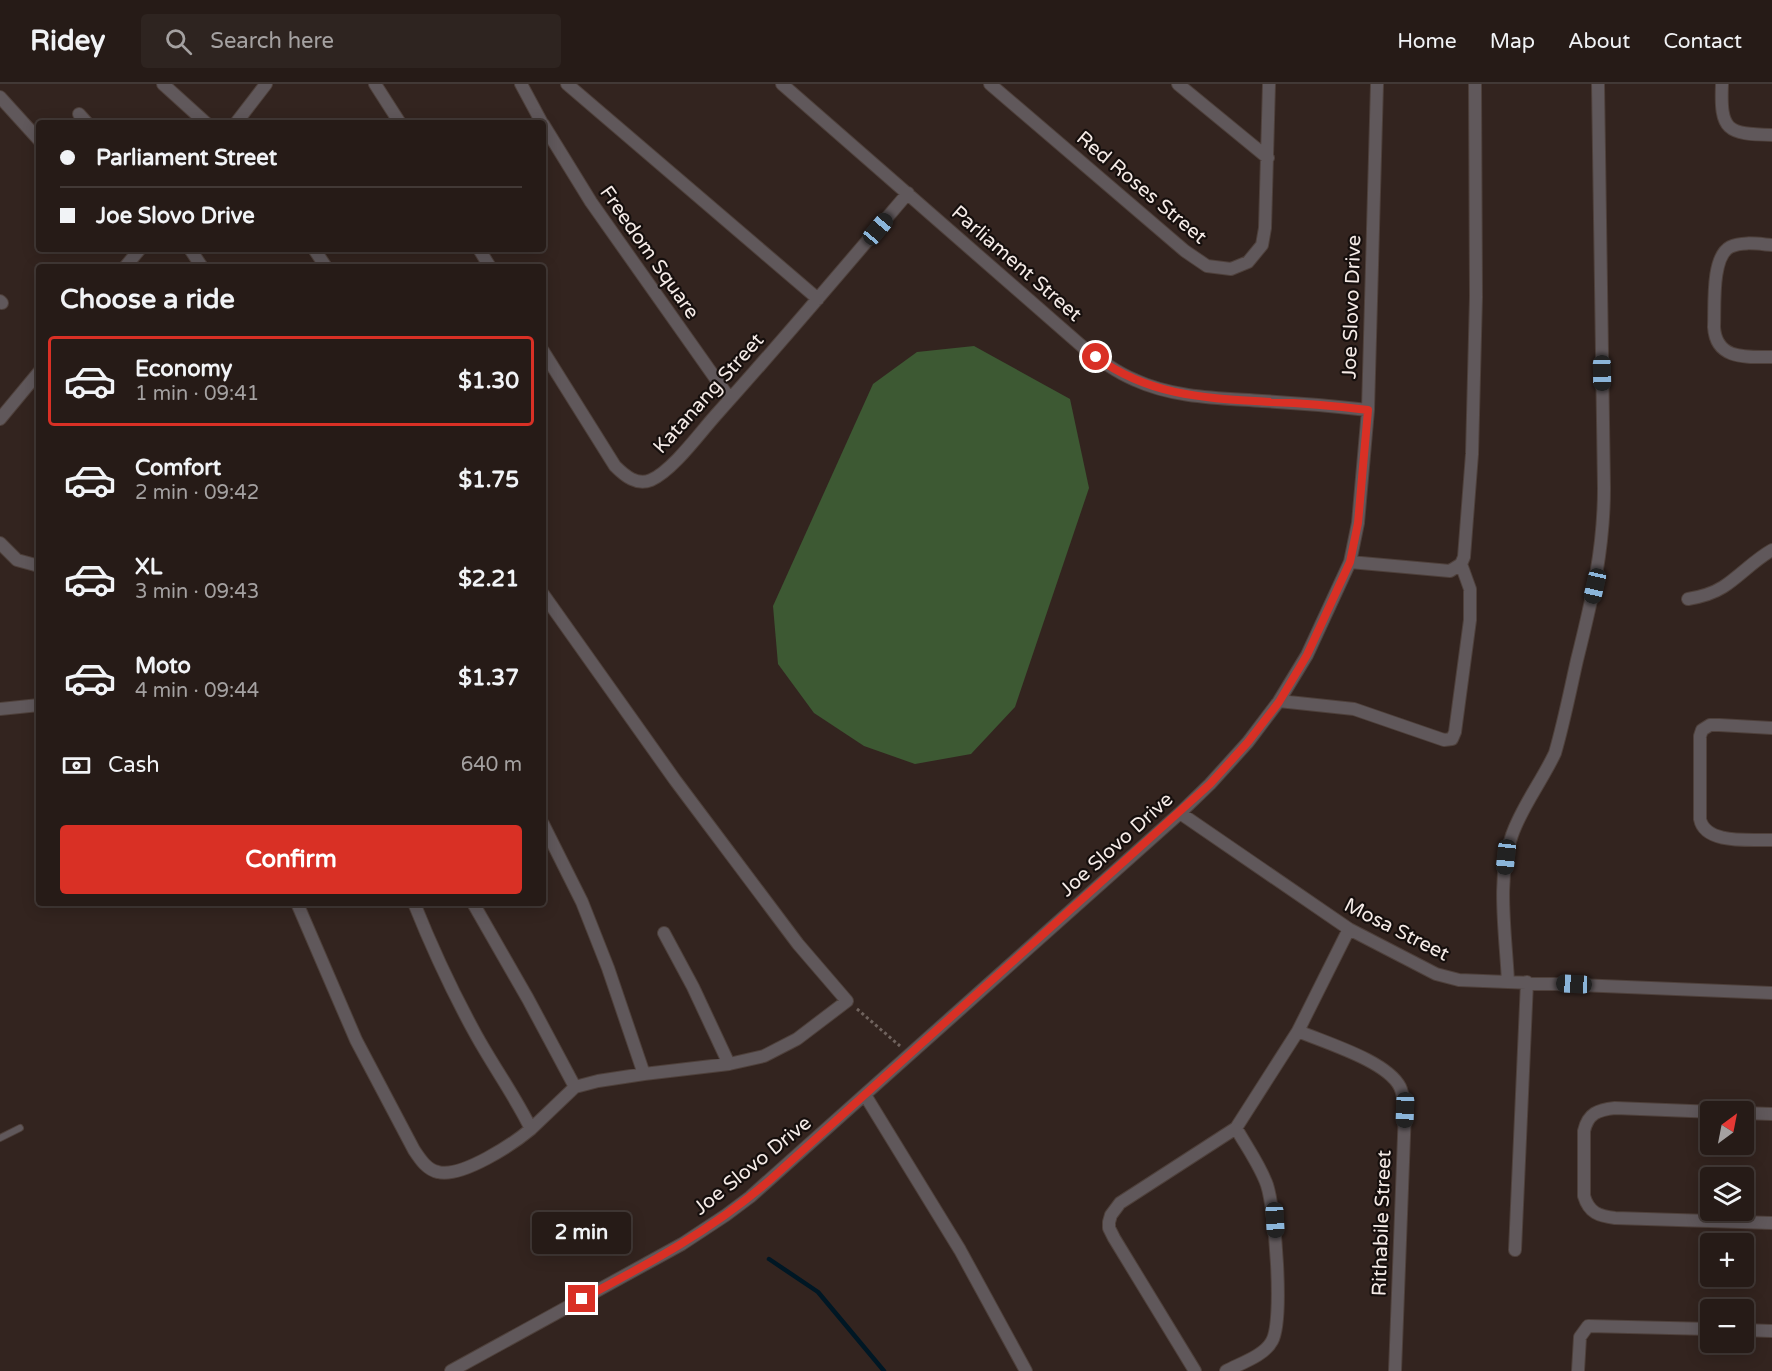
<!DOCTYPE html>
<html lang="en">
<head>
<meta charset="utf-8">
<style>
	body { margin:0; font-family:"Varela Round",sans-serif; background:#2e2420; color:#f1f3f6; height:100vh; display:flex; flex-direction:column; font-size:22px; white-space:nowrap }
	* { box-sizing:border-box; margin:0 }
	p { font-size:20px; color:#a4a1a1 }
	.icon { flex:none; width:33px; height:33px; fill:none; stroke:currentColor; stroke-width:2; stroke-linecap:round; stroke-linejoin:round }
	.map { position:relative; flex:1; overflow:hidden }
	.drawer { position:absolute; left:36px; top:180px; width:510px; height:642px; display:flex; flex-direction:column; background:#261b17; border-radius:6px; box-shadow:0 3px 15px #0003,0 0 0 2px #423936 }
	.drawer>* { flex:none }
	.banner { position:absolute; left:36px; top:36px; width:510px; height:132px; border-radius:6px; box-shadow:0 3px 15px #0003,0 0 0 2px #423936; display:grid; align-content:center; height:132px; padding:0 24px; background:#261b17 }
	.needle { width:39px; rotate:32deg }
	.fabs { position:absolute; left:1700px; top:1017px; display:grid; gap:12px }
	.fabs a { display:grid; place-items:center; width:54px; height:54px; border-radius:6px; background:#261b17; box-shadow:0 3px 15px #0003,0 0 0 2px #423936; font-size:30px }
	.end { position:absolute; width:27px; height:27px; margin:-14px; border:8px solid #d93025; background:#fff; box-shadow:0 0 0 3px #fff }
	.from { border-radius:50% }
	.bubble { position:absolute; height:42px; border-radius:6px; background:#261b17; box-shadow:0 3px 15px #0003,0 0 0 2px #423936; font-size:20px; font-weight:800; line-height:42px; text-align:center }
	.car { position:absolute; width:18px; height:36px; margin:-18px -9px; border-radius:8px; box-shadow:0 0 4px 2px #0007; background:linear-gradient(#222 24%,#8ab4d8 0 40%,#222 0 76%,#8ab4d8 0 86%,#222 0) }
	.banner b { display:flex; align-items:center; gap:21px; height:57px; font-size:22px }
	.banner b+b { border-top:2px solid #423936 }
	.banner i { width:15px; height:15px; background:#f1f3f6 }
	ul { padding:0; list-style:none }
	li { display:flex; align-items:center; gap:18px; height:90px; margin:0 12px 9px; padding:0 12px; border:3px solid transparent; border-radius:6px }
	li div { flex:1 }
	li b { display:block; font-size:22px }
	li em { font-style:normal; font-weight:800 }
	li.on { border-color:#d93025 }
	li>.icon { width:54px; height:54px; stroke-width:1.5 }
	h2 { padding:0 24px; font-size:27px; line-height:72px }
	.pay { display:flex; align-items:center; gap:15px; height:66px; padding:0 24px; font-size:22px }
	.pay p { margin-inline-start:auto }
	.button { display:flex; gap:12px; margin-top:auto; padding:12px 24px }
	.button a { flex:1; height:69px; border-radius:6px; background:#d93025; color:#fff; font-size:24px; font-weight:800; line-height:69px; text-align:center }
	header { display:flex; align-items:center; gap:36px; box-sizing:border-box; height:84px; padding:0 30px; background:#261b17; border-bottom:2px solid #423936 }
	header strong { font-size:28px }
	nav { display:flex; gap:33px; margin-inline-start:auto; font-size:21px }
	.search { width:420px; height:54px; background:#2e2420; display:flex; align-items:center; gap:15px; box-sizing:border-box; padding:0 21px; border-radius:6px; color:#a4a1a1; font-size:22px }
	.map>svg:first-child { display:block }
</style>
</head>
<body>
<header>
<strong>Ridey</strong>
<div class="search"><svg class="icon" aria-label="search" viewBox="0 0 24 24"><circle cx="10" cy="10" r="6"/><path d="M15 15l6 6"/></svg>Search here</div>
<nav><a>Home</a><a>Map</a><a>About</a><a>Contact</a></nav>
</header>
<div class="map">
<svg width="1772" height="1287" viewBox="0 0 1772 1287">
	<rect width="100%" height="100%" fill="#33241f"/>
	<!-- green -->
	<path fill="#3d5933" d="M974 262 1070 315 1089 404 1015 623 971 670 915 680 864 662 814 629 778 580 773 522 873 300 917 268Z"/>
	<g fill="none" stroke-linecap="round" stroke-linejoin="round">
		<!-- stream -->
		<path stroke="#001724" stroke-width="4.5" d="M769 1175 818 1208 884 1287"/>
		<defs>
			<path id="service" d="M0 1054 20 1044"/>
			<path id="minor" d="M163 0 206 39
				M375 0 400 39
				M521 0 542 39
				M567 0 818 215
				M782 0 1084 264C1100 276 1116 288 1135 296 1174 314 1219 314 1262 317 1297 319 1332 322 1368 326
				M990 0 1185 167 1207 182 1231 185 1248 178 1262 161 1265 144 1269 0
				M1178 0 1268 74
				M1722 0C1720 47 1727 50 1772 51
				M0 13 39 56
				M79 30 87 39
				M236 39 266 0
				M543 40 591 118 730 315
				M1772 161C1759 160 1742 157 1730 163 1711 173 1715 223 1714 243 1716 276 1746 273 1772 273
				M190 165 202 183
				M314 165 326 183
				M479 165 490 183
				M125 183 140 165
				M0 217 2 219
				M543 267 615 382C625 392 637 402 651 396 672 387 699 350 715 332 781 259 844 184 908 109
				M0 335 39 288
				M0 459 17 476 39 482
				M1350 478 1450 487 1461 480 1464 473 1472 370 1476 213 1475 0
				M1688 515C1700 513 1712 510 1723 503 1740 492 1754 476 1772 466
				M1279 617 1354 625 1444 656 1452 655 1455 648 1470 536V505L1461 480
				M0 625 39 621
				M1772 644 1719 641H1710L1702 646 1700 652V735C1705 761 1751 755 1772 756
				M1180 729 1349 845 1436 890 1459 896 1772 909
				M543 740 582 818 608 884 644 990
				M297 819 356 956 414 1066C420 1075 427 1086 438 1088 462 1094 513 1060 531 1045 515 1012 493 982 475 949 452 907 432 864 414 819
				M473 819 528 915 575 1003
				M664 849 693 903 729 980
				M1508 898C1506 852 1496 794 1512 751 1522 722 1542 697 1555 669 1564 638 1570 607 1577 576 1592 516 1604 465 1604 404L1598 0
				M1298 947C1326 959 1387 977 1400 1003 1403 1009 1404 1019 1405 1026L1395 1287
				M865 1011 960 1166 1026 1287
				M1716 1028 1615 1024C1598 1026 1588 1029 1584 1047V1112C1589 1129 1599 1132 1615 1134L1772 1139
				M1743 1029 1772 1030
				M531 1045 575 1003 598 997 644 990 729 980 764 972 797 955 847 917 798 860 675 696 543 510
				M1515 1166 1527 898
				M1743 1246 1772 1247
				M451 1287 682 1160 726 1131 750 1113 1180 729 1210 700 1248 658 1279 617 1307 571 1350 478 1358 439 1368 326 1377 0
				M1195 1287 1114 1154 1109 1144V1138L1111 1131 1120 1119 1236 1044 1298 947 1349 845
				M1226 1287C1241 1279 1264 1272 1272 1257 1284 1236 1275 1125 1267 1101 1260 1081 1246 1062 1236 1044
				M1578 1287 1580 1253 1588 1242 1710 1245"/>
		</defs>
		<!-- service casing -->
		<use href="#service" stroke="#4e403b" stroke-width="8"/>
		<!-- minor casing -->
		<use href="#minor" stroke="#4e403b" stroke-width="14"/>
		<!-- path -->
		<path stroke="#70635e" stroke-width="3" stroke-dasharray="3 3" stroke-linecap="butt" d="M857 925 900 962"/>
		<!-- service -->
		<use href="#service" stroke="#60585b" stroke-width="6"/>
		<!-- minor -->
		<use href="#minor" stroke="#60585b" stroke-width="12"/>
	</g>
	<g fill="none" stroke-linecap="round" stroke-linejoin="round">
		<!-- route -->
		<path stroke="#d93025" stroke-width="8" d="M582 1215C648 1180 714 1145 771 1095L1210 700 1248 658 1279 618 1307 571 1350 478 1358 439 1368 326C1336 322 1303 319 1271 318 1207 314 1151 313 1096 273"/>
	</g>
	<g text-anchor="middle" stroke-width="4.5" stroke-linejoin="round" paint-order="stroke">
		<!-- street labels -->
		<g font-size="20" fill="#f5ebe7" stroke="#160f0d">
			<text transform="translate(1142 103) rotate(40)" y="7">Red Roses Street</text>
			<text transform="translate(650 168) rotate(55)" y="7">Freedom Square</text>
			<text transform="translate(1017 179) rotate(41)" y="7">Parliament Street</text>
			<text transform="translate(1351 223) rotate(-88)" y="7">Joe Slovo Drive</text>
			<text transform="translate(708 309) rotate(-48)" y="7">Katanang Street</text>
			<text transform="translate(1116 760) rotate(-42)" y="7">Joe Slovo Drive</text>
			<text transform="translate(1397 845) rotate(27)" y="7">Mosa Street</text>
			<text transform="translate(752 1081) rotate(-39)" y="7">Joe Slovo Drive</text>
			<text transform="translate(1381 1139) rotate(-88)" y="7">Rithabile Street</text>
		</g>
	</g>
</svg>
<div class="fabs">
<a><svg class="needle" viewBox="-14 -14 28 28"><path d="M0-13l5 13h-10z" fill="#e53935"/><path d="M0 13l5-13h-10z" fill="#a4a1a1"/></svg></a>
<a><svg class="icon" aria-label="layers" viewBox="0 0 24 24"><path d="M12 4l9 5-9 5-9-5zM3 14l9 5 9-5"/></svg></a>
<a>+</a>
<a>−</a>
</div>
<i class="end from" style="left:1096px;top:273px"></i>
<i class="end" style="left:582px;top:1215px"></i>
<div class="bubble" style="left:532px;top:1128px;width:99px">2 min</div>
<i class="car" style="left:878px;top:145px;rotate:40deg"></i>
<i class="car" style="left:1602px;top:289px;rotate:179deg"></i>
<i class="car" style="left:1595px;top:502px;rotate:193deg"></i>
<i class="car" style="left:1506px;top:773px;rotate:186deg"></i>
<i class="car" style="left:1574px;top:900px;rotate:273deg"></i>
<i class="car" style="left:1405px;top:1026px;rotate:182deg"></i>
<i class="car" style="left:1275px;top:1136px;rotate:177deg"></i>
<div class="banner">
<b><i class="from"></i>Parliament Street</b>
<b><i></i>Joe Slovo Drive</b>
</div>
<section class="drawer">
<h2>Choose a ride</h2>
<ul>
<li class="on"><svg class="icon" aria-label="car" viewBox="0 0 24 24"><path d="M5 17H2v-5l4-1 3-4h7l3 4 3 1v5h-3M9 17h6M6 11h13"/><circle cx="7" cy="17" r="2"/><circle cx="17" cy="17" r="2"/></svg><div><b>Economy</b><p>1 min · 09:41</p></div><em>$1.30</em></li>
<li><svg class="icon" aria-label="car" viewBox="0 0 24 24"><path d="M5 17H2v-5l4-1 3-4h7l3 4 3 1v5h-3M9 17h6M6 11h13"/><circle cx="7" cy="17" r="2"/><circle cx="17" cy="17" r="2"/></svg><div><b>Comfort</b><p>2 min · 09:42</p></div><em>$1.75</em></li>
<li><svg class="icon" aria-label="car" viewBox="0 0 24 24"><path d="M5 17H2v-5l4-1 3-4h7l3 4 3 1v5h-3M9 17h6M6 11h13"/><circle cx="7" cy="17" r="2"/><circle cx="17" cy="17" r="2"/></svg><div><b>XL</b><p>3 min · 09:43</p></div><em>$2.21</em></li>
<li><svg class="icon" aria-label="car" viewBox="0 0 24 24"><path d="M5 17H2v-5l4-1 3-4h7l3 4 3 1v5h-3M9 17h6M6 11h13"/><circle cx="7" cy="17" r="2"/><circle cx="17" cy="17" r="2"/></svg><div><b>Moto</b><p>4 min · 09:44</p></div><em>$1.37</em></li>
</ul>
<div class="pay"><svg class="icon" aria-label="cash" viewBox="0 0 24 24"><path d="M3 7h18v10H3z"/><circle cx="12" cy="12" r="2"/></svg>Cash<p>640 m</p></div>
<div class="button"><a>Confirm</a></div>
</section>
</div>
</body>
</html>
